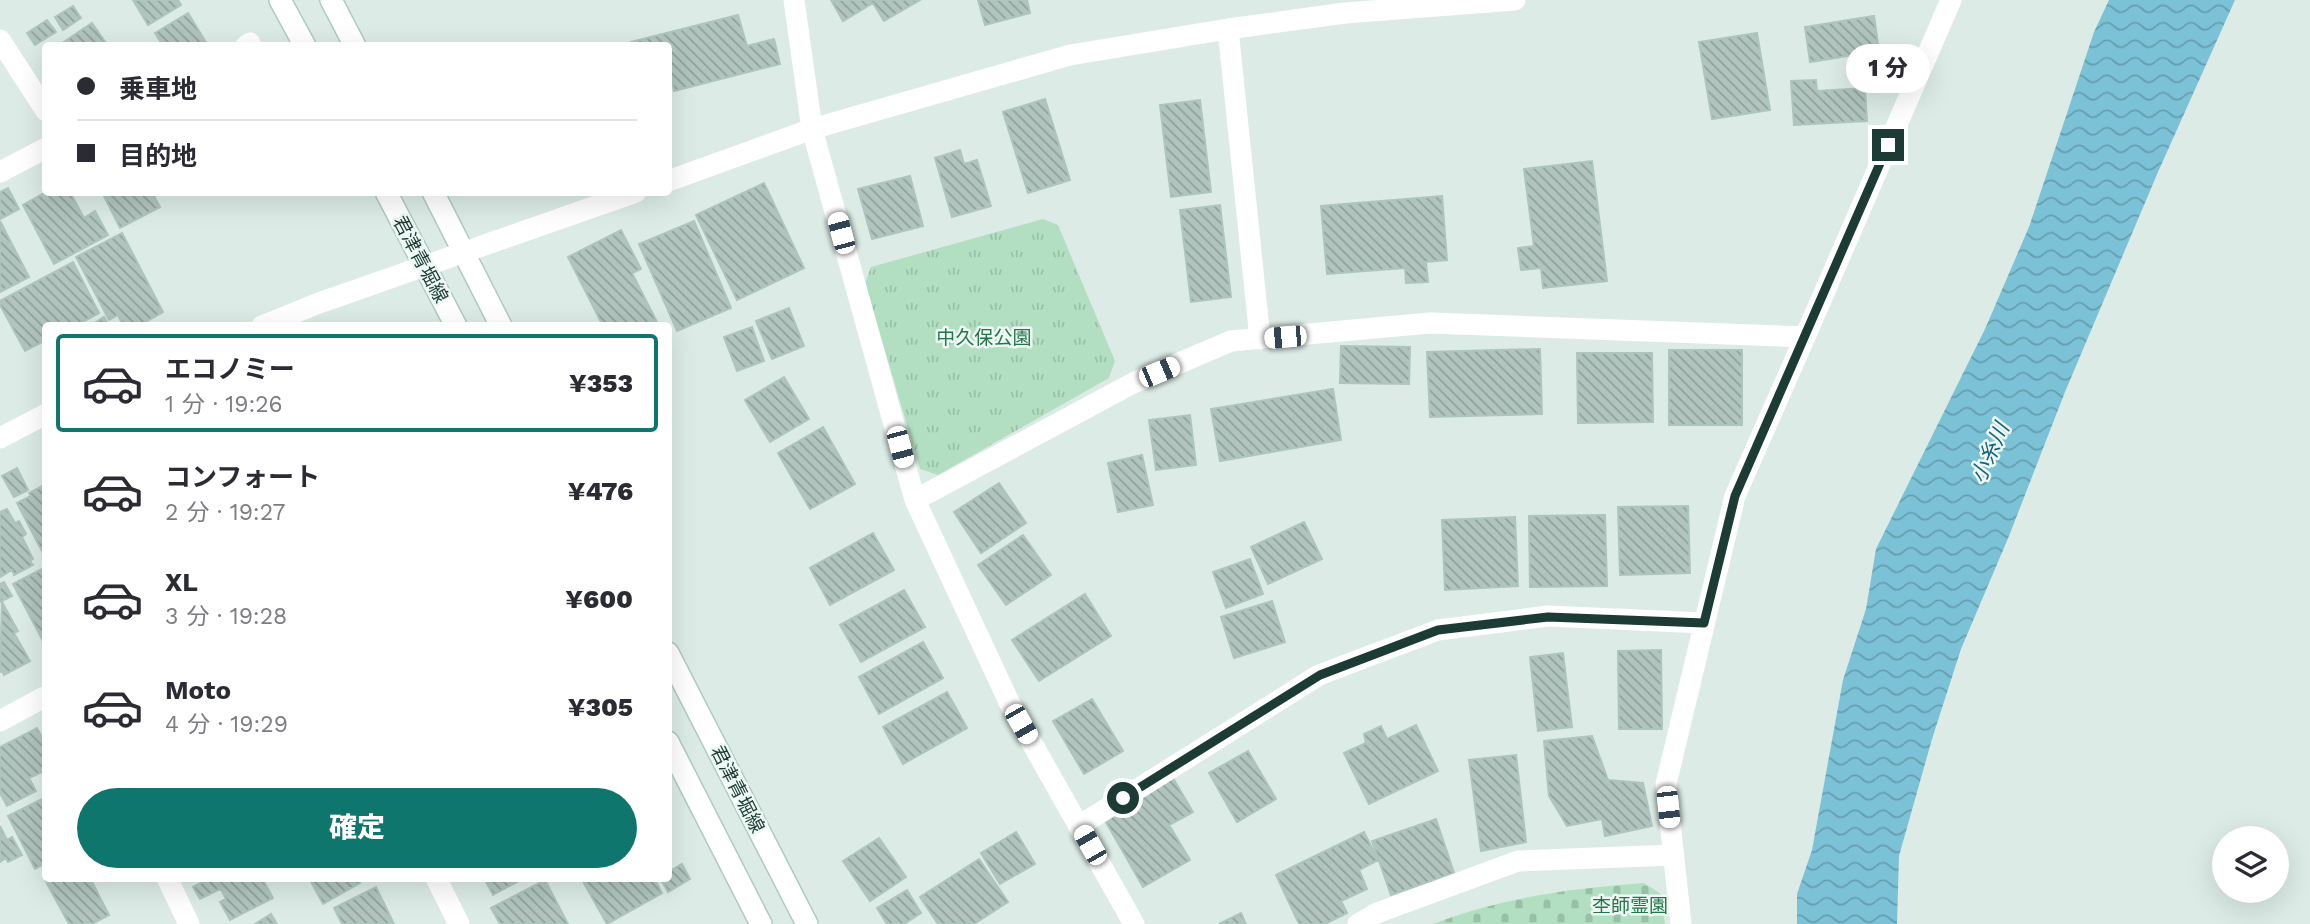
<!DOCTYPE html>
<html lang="ja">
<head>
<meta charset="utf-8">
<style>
	body { margin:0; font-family:"Work Sans","Noto Sans JP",sans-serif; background:#f2f2f3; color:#2b2b33; height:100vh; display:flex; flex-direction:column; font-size:26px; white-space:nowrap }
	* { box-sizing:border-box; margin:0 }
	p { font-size:23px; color:#7c7c81 }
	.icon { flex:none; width:38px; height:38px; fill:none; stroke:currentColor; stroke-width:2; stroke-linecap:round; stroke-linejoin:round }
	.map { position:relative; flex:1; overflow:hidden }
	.side { position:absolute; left:42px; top:322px; width:630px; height:560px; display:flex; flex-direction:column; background:#fff; border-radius:7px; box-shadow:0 7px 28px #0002 }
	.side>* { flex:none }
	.banner { position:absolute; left:42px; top:42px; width:630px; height:154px; border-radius:7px; box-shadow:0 7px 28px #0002; display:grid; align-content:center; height:154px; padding:0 35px; background:#fff }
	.tools { position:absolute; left:2212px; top:826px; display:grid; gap:14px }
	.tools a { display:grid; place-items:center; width:77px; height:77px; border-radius:50%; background:#fff; box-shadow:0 7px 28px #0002; font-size:35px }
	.end { position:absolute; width:32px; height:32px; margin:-16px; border:9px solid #1c3b35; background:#fff; box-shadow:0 0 0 4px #fff }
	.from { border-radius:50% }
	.bubble { position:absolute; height:49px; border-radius:24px; background:#fff; box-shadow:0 7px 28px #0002; font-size:23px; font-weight:800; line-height:49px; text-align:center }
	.car { position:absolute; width:21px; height:42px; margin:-21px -10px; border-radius:9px; box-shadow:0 0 5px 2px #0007; background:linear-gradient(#fff 24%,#345 0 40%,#fff 0 76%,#345 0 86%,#fff 0) }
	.banner b { display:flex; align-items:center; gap:24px; height:66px; font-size:26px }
	.banner b+b { border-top:2px solid #e1e1e2 }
	.banner i { width:18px; height:18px; background:#2b2b33 }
	ul { padding:12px 0 0; list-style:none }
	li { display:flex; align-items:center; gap:21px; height:98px; margin:0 14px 10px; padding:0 21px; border:4px solid transparent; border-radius:7px }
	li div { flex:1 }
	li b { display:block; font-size:26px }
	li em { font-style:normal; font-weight:800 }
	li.active { border-color:#0f766e }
	li>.icon { width:63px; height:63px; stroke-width:1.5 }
	.primary-button { display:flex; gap:14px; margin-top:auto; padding:14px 35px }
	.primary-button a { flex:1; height:80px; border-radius:42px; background:#0f766e; color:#fff; font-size:28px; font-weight:800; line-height:80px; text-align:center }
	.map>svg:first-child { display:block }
</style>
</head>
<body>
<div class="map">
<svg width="2310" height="924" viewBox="0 0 2310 924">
	<defs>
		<pattern id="grass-tufts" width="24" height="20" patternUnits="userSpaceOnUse" patternTransform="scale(1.75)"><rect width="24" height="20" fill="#b2dfc1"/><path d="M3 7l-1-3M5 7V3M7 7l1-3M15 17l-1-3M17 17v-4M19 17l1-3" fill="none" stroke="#98c0a6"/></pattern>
		<pattern id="cemetery-stones" width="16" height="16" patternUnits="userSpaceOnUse" patternTransform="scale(1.75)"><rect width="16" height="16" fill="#b2dfc1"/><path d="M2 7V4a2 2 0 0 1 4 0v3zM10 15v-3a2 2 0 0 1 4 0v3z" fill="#98c0a6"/></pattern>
		<pattern id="water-waves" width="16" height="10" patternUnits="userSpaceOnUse" patternTransform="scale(1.75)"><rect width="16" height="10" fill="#7cc2d7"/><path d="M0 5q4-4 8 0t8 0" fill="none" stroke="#659faf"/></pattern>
		<pattern id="building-back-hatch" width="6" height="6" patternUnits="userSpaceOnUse" patternTransform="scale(1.75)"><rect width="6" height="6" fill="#b1c5be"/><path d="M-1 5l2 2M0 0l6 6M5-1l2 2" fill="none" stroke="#8fa19b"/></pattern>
	</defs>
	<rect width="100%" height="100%" fill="#dcebe5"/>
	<!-- grass -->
	<path fill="url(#grass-tufts)" d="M1043 219 1058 225 1115 361 1109 378 938 475 920 469 865 283 871 267Z"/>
	<!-- cemetery -->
	<path fill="url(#cemetery-stones)" d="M1644 883 1661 894 1665 924H1433C1500 898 1573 888 1644 883Z"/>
	<!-- water -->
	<path fill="url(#water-waves)" d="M2109 0H2235L2158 172 2065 392 2009 536 1961 649 1932 739 1899 856 1897 924H1797V894L1812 850 1843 680 1866 609 1876 549 1985 329 2029 227 2094 32Z"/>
	<!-- building -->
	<path fill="url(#building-back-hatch)" stroke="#aec5bd" stroke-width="2" d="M133 0H178L181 5 148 25Z
		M831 0H920L884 21 873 3 843 21Z
		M978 0H1027L1030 13 985 25Z
		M73 6 81 18 63 30 55 17Z
		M188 13 207 44 204 46H163L155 33Z
		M738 15 747 46 774 39 780 64 674 91 671 76 668 77V46H632L631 42Z
		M1874 16 1879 51 1810 62 1805 27Z
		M47 20 56 32 35 45 27 33Z
		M92 23 108 46H58Z
		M1757 33 1770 110 1712 119 1699 42Z
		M1816 80 1817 91 1865 88 1867 121 1794 125 1791 81Z
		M1045 99 1070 180 1028 193 1003 112Z
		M1200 100 1211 192 1171 197 1160 105Z
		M960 150 964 164 977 160 991 206 952 217 935 158Z
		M1592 161 1607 281 1543 288 1541 268 1521 270 1518 248 1534 246 1524 169Z
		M910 176 923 226 872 239 858 189Z
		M764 183 804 268 737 300 696 215Z
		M8 188 19 209 0 219V192Z
		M46 192H70L84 218 95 211 108 235 54 264 23 205Z
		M102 192H152L160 207 120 228Z
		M1442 196 1447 260 1426 262 1428 282 1406 283 1405 268 1327 274 1321 206Z
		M1220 205 1231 297 1191 302 1180 210Z
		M0 221 29 277 0 292Z
		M694 221 731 308 677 331 639 244Z
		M621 230 641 269 632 273 659 326H603L568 257Z
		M122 233 163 312 138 326H123L118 315 109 320 76 257Z
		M73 262 99 313 75 326H46V340L25 351 0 305V301Z
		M789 308 804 346 772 359 756 321Z
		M104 317 109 326H98L96 322Z
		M752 327 764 361 737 371 724 337Z
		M1341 346 1410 347 1409 384 1340 383Z
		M1540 349 1542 414 1430 417 1427 352Z
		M1669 350H1742V425H1669Z
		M1577 353H1652L1653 422 1578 423Z
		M784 377 809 419 770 442 745 400Z
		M1333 389 1341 440 1220 461 1211 409Z
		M1190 415 1196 465 1156 470 1149 420Z
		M823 427 855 484 810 509 778 453Z
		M1142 455 1153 505 1118 512 1108 463Z
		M17 468 28 490 14 497 2 476Z
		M999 483 1026 523 981 553 954 512Z
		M46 484V554L44 555 17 503 31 496 29 493Z
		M1688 506 1690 573 1620 575 1618 507Z
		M7 509 15 523 19 521 26 534 22 537 33 559 30 561 33 565 14 575 12 570 0 577V512Z
		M1605 515 1607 586 1530 587 1529 516Z
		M1515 517 1518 586 1445 590 1442 520Z
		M1304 522 1322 559 1268 584 1251 547Z
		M873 533 894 570 830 605 810 568Z
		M1023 535 1051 575 1006 605 978 565Z
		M1250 559 1263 594 1226 608 1213 572Z
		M46 567V642L44 643 13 584Z
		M4 582 12 596 0 602V584Z
		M904 590 925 627 861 662 840 625Z
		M1085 594 1111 636 1039 681 1012 640Z
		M1272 601 1285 642 1234 658 1221 617Z
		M2 602 18 631 14 633 30 661 4 675 2 671 0 672Z
		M923 642 943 678 879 714 859 677Z
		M1661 650 1662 729H1619L1618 651Z
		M1563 653 1572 727 1538 731 1530 657Z
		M947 692 967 728 903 764 883 727Z
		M1092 699 1123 751 1084 774 1053 721Z
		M1416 725 1438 771 1369 804 1344 753 1366 743 1364 734 1381 726 1387 739Z
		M37 728 46 745V770L29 778 36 791 7 806 0 793V747Z
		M1592 736 1608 780 1643 783 1652 826 1605 836 1602 819 1567 826 1549 796 1544 741Z
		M1248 751 1276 799 1237 822 1209 773Z
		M1516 755 1526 842 1481 851 1469 760Z
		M1173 778 1193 812 1169 825 1190 860 1143 887 1103 817Z
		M46 797V863L35 869 8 816Z
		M1436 819 1454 873 1391 895 1372 841Z
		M0 826 7 840 12 837 22 855 8 862 6 858 0 862Z
		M1016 832 1035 864 1000 884 981 853Z
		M1364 832 1378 860 1359 870 1367 889 1341 901 1347 913 1325 924H1299L1276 875Z
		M879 838 906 877 870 901 843 861Z
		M979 859 1008 902 974 924H938L920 897Z
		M682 864 690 879 668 892 660 878H668V872Z
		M48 878H90L109 915 92 924H69L45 880Z
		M210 878H214L220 889 200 899 193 887Z
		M215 878H262L273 898 230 920 220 902 226 899Z
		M309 878H357L360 883 323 904Z
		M484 878H524L493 895Z
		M581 878H654L662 893 607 924Z
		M545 880 568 924H500L491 908Z
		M376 887 394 924H342L334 908Z
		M907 890 921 913 904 924H887L877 908Z
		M1241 913 1246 924H1219Z
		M271 914 277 924H255Z"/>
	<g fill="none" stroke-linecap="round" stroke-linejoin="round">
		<defs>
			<path id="secondary" d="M280 0 305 46
				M331 0 355 46
				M386 192 456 326
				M433 192 501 326
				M668 653 807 924
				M668 742 761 924"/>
		</defs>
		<!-- secondary casing -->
		<use href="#secondary" stroke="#aecbc3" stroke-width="24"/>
		<!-- minor -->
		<path stroke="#fff" stroke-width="21" d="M794 0 812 129 915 500 1010 704 1134 924
			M1228 29 1260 339
			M0 40 46 111
			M246 46 250 43
			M0 172 46 148
			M915 500 1135 382 1231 341 1430 323 1805 337
			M0 721 46 696
			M1079 826 1319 675 1438 630 1548 616 1704 623
			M167 878 189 924
			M436 878 459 924
			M1358 924 1377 913 1518 861 1673 855
			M1681 924 1666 784 1735 496 1805 337 1951 0"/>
		<!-- tertiary -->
		<path stroke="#fff" stroke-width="21" d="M668 181 812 129 1070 55 1228 29 1345 13 1515 0
			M262 326 319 303 636 192
			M0 438 46 414"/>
		<!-- secondary -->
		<use href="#secondary" stroke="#fff" stroke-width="21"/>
	</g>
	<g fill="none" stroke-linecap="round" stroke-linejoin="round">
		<!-- route -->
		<path stroke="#1c3b35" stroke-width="9" d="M1123 798 1320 675 1438 630 1548 617 1704 623 1735 496 1888 145"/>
	</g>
	<g text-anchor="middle" stroke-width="5" stroke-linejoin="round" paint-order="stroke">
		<!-- street labels -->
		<g font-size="19" fill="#1c3b35" stroke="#edf7f3">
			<text transform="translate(421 259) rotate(62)" y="7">君津青堀線</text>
			<text transform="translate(738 789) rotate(63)" y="7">君津青堀線</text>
		</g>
		<!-- park labels -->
		<g font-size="19" fill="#237649" stroke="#edf7f3">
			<text x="984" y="344">中久保公園</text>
			<text x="1630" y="912">杢師霊園</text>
		</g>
		<!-- water labels -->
		<g font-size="21" font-style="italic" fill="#11627d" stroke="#edf7f3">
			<text transform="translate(1990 453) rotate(-66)" y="7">小糸川</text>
		</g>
	</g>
</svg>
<div class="tools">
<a><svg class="icon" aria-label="layers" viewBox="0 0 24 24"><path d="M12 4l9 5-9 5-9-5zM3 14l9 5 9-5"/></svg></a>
</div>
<i class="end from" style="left:1123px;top:798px"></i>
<i class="end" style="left:1888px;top:145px"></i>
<div class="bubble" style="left:1846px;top:44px;width:84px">1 分</div>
<i class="car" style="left:841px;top:233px;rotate:345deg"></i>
<i class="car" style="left:1285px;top:337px;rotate:265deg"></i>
<i class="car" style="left:1159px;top:372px;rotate:67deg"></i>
<i class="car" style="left:900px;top:447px;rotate:165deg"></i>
<i class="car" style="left:1021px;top:724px;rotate:150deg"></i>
<i class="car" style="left:1668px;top:807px;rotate:174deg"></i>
<i class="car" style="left:1090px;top:845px;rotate:330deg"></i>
<div class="banner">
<b><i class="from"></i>乗車地</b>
<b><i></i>目的地</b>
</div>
<section class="side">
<ul>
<li class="active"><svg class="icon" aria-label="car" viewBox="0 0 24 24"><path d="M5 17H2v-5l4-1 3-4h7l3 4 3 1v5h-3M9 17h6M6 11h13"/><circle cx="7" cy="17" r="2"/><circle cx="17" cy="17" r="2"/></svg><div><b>エコノミー</b><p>1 分 · 19:26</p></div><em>¥353</em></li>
<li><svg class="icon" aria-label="car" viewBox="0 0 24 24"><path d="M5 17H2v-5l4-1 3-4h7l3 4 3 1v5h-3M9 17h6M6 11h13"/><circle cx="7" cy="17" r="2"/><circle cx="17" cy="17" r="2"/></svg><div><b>コンフォート</b><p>2 分 · 19:27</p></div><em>¥476</em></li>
<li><svg class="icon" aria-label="car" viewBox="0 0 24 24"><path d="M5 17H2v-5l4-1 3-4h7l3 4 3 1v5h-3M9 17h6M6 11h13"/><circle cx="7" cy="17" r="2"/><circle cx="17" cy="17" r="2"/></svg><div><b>XL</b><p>3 分 · 19:28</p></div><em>¥600</em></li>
<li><svg class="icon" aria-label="car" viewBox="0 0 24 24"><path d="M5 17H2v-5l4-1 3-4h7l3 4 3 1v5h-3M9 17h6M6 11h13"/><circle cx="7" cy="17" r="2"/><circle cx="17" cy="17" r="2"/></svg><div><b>Moto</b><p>4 分 · 19:29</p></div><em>¥305</em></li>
</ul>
<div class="primary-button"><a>確定</a></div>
</section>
</div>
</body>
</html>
